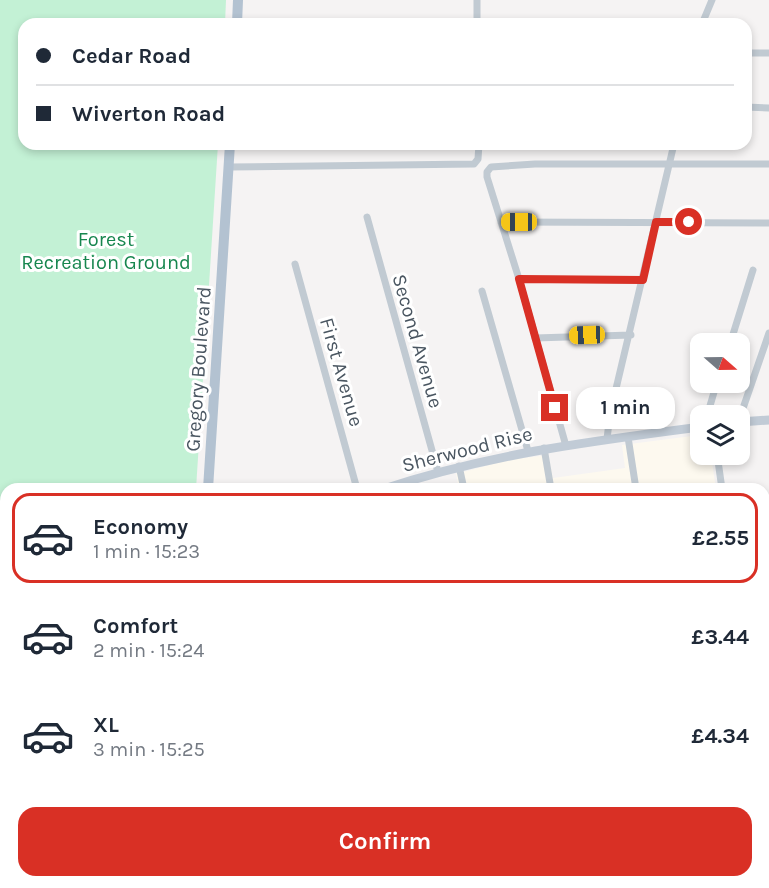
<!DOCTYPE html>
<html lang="en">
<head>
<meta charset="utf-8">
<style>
	body { margin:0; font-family:Karla,sans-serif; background:#f6f6f7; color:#1f2937; height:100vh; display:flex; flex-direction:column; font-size:22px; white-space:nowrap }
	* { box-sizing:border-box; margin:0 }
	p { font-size:20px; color:#747a83 }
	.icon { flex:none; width:33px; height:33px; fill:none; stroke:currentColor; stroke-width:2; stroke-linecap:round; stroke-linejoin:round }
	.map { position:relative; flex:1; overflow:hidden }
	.sheet { position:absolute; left:0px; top:483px; width:770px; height:405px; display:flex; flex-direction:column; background:#fff; border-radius:18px 18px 0 0; box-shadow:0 3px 9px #0003 }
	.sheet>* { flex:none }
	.top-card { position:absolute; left:18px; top:18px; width:734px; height:132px; border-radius:18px; box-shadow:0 3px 9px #0003; display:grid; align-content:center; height:132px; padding:0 18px; background:#fff }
	.needle { width:39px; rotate:110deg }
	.tools { position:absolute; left:690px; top:333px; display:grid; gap:12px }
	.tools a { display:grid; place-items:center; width:60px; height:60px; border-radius:12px; background:#fff; box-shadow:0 3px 9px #0003; font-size:30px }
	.end { position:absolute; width:27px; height:27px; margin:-14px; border:8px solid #d93025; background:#fff; box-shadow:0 0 0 3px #fff }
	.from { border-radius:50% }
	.bubble { position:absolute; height:42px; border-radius:18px; background:#fff; box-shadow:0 3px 9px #0003; font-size:20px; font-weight:700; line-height:42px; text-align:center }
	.car { position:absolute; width:18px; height:36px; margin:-18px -9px; border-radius:8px; box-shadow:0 0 4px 2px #0007; background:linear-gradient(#f5c518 24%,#345 0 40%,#f5c518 0 76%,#345 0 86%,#f5c518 0) }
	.top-card b { display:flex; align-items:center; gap:21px; height:57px; font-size:22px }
	.top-card b+b { border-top:2px solid #e0e1e3 }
	.top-card i { width:15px; height:15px; background:#1f2937 }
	ul { padding:10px 0 0; list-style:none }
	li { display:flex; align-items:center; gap:18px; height:90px; margin:0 12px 9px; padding:0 6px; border:3px solid transparent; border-radius:18px }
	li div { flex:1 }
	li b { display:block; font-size:22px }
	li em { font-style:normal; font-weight:700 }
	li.selected { border-color:#d93025 }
	li>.icon { width:54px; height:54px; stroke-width:1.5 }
	.primary-button { display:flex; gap:12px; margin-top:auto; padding:12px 18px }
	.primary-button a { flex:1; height:69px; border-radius:18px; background:#d93025; color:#fff; font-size:24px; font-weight:700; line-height:69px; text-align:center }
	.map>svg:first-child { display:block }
</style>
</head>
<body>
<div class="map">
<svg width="769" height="888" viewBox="0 0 769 888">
	<rect width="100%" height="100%" fill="#f5f3f3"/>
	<!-- commercial -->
	<path fill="#fdf9ef" d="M700 435V454L711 455 716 489H459L456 474 508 460 548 455 553 478 625 468 622 445Z
		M587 882H725L730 886 728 888H594Z"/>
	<!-- education -->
	<path fill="#e6e4e5" d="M0 828H6V882H95V888H0Z
		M764 835H769V888H751L748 885V882H764Z"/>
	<!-- green -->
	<path fill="#c3f1d5" d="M0 0H226L225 24H24V144H218L196 489H6V603L0 601Z"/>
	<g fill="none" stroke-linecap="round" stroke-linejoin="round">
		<defs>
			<path id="highway" d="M0 620 6 622
				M572 882 579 888"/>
		</defs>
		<!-- highway casing -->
		<use href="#highway" stroke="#7690ad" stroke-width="14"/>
		<!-- street -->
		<path stroke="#c1cad2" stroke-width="7" d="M477 0V24
			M702 24 712 0
			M746 53H769
			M746 107 769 108
			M229 167 474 164 478 159 479 144
			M367 217 438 472
			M501 222 769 223
			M295 264 357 489
			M519 279 643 280
			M482 291 528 451
			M535 338 631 335
			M730 344 753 270
			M707 416 717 382
			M740 417 769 333
			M628 437 636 489
			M607 439 610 414 674 144
			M566 446 519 279 487 177V172L491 167 535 164H769
			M544 448 551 489
			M717 454 722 489
			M459 466 464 489
			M0 775 6 777
			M375 882 385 888
			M735 882 741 888
			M138 888V882
			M474 888 478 882"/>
		<!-- secondary -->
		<path stroke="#c1cbd6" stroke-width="9" d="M740 422 769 420
			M384 489C488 454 593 441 700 427
			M303 882V888"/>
		<!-- primary -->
		<path stroke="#b3c2d1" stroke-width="10" d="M237 24 238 0
			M208 489 230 144
			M764 823H769"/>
		<!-- highway -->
		<use href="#highway" stroke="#8ba5c1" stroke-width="12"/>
	</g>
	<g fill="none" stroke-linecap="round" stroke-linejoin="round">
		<!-- route -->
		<path stroke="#d93025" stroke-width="8" d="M555 408 519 279 643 280 656 222H689"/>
	</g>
	<g text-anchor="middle" stroke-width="6" stroke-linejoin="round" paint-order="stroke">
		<!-- park labels -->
		<g font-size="20" fill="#17864f" stroke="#fff">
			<text x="106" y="246">Forest<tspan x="106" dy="23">Recreation Ground</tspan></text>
		</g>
		<!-- street labels -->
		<g font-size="20" fill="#4a5661" stroke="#fff">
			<text transform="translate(418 341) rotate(74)" y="7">Second Avenue</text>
			<text transform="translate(198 369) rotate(-86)" y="7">Gregory Boulevard</text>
			<text transform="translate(342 372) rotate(74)" y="7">First Avenue</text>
			<text transform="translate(467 449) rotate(-14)" y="7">Sherwood Rise</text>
		</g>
	</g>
</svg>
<div class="tools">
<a><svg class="needle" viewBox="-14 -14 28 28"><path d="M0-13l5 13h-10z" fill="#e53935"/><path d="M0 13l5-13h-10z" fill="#747a83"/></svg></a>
<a><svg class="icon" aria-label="layers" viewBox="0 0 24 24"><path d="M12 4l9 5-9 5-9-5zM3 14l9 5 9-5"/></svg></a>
</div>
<i class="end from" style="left:689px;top:222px"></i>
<i class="end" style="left:555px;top:408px"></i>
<div class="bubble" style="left:576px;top:387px;width:99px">1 min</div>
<i class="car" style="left:519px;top:222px;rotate:270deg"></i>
<i class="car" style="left:587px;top:335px;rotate:268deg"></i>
<div class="top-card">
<b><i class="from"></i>Cedar Road</b>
<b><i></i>Wiverton Road</b>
</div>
<section class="sheet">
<ul>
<li class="selected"><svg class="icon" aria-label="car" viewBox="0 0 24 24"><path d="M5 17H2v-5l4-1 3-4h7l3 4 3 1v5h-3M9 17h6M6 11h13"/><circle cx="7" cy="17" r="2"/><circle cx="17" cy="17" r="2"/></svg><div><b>Economy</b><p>1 min · 15:23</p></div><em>£2.55</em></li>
<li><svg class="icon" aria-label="car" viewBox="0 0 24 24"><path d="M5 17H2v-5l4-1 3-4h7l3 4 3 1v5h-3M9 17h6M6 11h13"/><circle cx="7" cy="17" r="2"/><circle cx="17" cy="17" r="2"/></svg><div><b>Comfort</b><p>2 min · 15:24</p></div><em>£3.44</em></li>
<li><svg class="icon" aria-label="car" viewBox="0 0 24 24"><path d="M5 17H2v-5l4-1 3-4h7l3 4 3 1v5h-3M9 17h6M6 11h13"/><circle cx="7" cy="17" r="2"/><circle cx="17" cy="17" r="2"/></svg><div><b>XL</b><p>3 min · 15:25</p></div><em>£4.34</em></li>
</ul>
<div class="primary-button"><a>Confirm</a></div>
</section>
</div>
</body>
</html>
